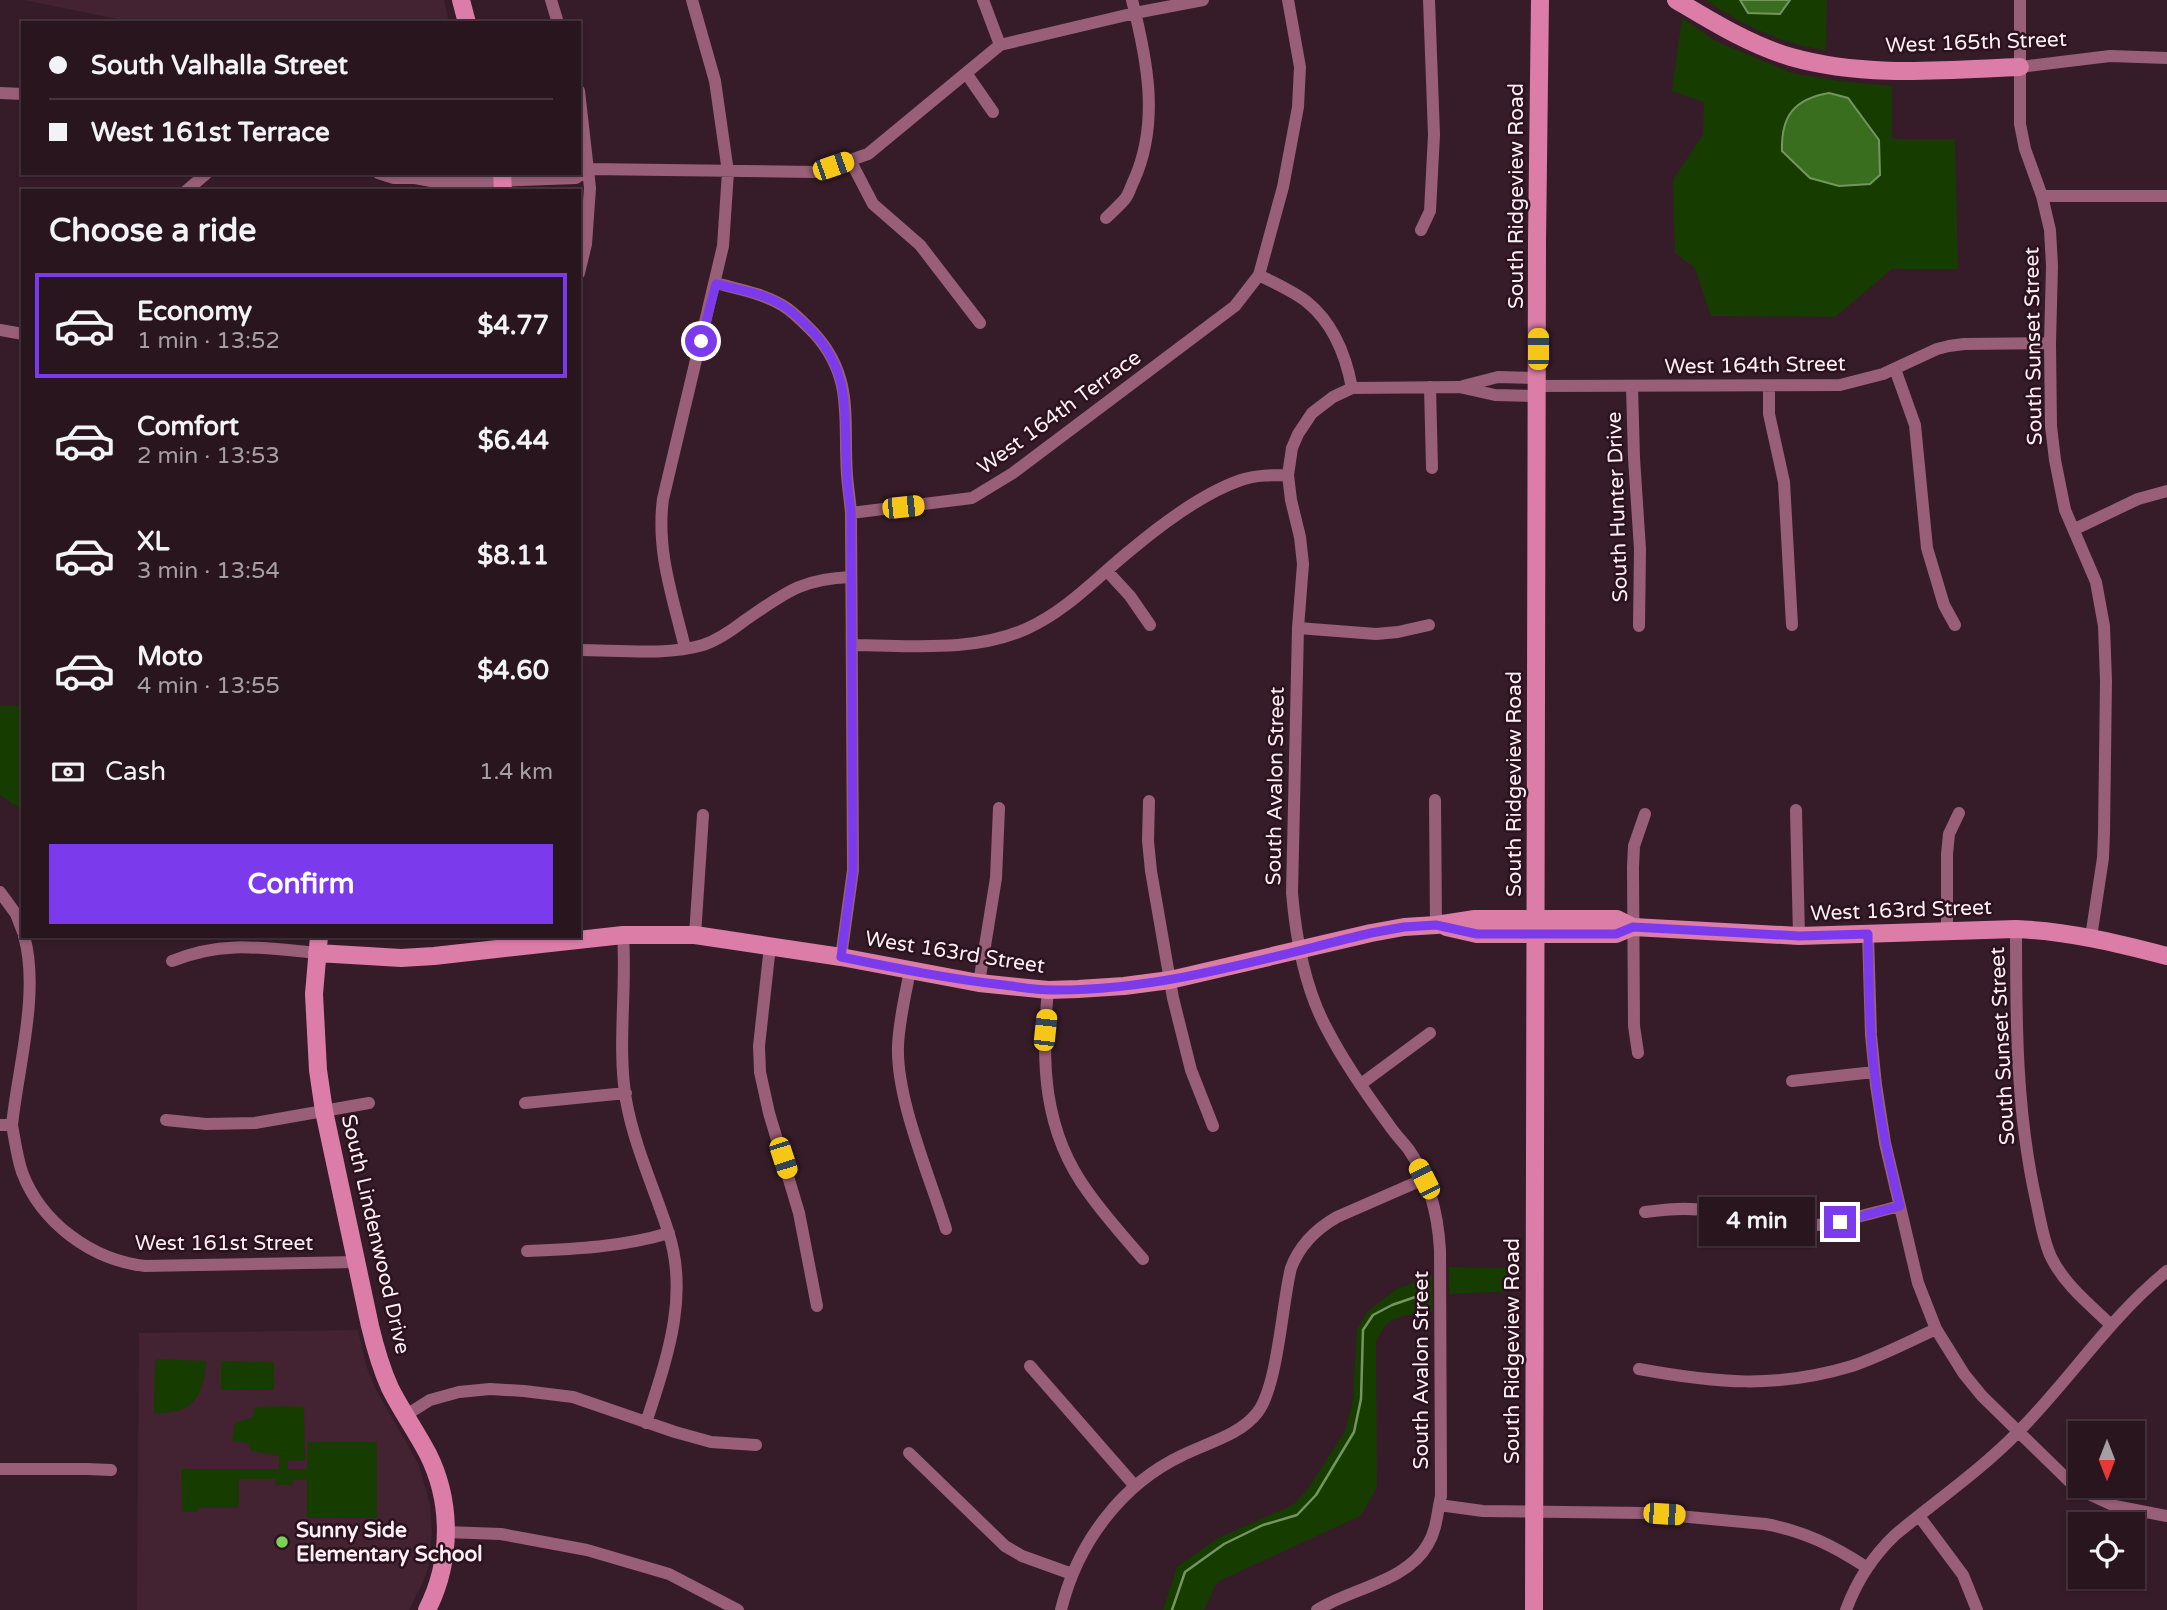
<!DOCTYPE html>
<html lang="en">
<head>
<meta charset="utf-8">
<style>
	body { margin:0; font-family:"Varela Round",sans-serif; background:#301e27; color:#f1f3f6; height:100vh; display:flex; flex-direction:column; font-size:26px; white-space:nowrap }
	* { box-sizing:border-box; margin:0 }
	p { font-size:23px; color:#a59fa4 }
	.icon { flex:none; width:38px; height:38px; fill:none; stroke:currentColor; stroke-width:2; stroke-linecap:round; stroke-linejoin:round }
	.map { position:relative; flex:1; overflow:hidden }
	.panel { position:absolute; left:21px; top:189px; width:560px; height:749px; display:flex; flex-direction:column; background:#28151e; border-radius:0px; box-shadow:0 2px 5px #0004,0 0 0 2px #44343c }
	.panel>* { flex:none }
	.top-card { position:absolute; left:21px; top:21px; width:560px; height:154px; border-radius:0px; box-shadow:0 2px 5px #0004,0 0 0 2px #44343c; display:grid; align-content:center; height:154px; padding:0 28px; background:#28151e }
	.needle { width:46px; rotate:180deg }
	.controls { position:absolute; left:2068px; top:1421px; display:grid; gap:14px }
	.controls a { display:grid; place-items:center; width:77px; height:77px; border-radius:0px; background:#28151e; box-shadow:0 2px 5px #0004,0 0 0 2px #44343c; font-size:35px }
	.end { position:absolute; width:32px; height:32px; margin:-16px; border:9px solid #7c3aed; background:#fff; box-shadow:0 0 0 4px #fff }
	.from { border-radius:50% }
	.bubble { position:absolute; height:49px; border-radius:0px; background:#28151e; box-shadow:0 2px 5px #0004,0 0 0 2px #44343c; font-size:23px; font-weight:700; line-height:49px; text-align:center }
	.car { position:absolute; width:21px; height:42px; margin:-21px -10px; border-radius:9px; box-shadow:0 0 5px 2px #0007; background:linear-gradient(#f5c518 24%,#345 0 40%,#f5c518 0 76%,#345 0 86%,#f5c518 0) }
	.top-card b { display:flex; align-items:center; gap:24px; height:66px; font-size:26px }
	.top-card b+b { border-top:2px solid #44343c }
	.top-card i { width:18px; height:18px; background:#f1f3f6 }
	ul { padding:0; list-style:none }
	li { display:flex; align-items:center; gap:21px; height:105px; margin:0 14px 10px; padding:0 14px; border:4px solid transparent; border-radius:0px }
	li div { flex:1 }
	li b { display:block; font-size:26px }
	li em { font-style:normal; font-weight:700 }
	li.selected { border-color:#7c3aed }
	li>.icon { width:63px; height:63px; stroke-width:1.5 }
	h2 { padding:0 28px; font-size:32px; line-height:84px }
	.pay { display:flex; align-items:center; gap:18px; height:77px; padding:0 28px; font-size:26px }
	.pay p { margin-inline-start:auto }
	.cta { display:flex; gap:14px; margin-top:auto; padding:14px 28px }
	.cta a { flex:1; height:80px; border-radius:0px; background:#7c3aed; color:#fff; font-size:28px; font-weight:700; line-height:80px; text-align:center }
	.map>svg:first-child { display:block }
</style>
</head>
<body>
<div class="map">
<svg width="2167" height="1610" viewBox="0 0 2167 1610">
	<rect width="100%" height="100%" fill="#361c28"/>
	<!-- built -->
	<path fill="#432231" d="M24 0H444L449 23H137Z
		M358 1330 366 1365 374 1386 419 1465 430 1505 432 1533 428 1567 423 1582 409 1610H137L139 1333Z"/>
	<!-- green -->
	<path fill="#173c00" d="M1706 0H1740L1748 13 1780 14 1790 0H1827L1826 50C1781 44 1743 25 1706 0Z
		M1682 18 1715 41 1792 73 1839 81 1892 86V139H1955L1958 269H1892L1835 317 1711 316 1695 268 1675 253 1673 180 1703 135 1704 102 1672 91Z
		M0 706H23V811L0 795Z
		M1449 1267 1517 1268 1516 1291 1449 1294Z
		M1432 1275V1312C1406 1315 1387 1313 1376 1342L1377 1488 1360 1516 1217 1582 1204 1610H1163L1177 1567 1218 1538 1293 1505 1308 1489 1345 1431 1353 1400 1357 1330 1367 1312 1395 1290Z
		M158 1359 206 1361C204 1396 193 1415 154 1413L155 1362Z
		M221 1361 274 1362V1390H221Z
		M285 1406 304 1407 305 1461 287 1460 288 1469H307L308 1442H377V1518H307V1480H293L292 1485H276L275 1479H239V1508H198V1512H182L181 1469H279V1456L252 1451 247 1443 232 1441 235 1423 253 1417 255 1407Z"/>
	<!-- water -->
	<path fill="#396e1e" stroke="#74955e" stroke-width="2" d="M1740 0H1790L1780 14 1748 13Z
		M1829 93 1848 98 1879 140 1880 175 1870 184 1839 186 1810 178 1782 151C1781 116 1794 99 1829 93Z"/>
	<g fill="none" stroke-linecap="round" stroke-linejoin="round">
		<!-- stream -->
		<path stroke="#74955e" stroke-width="2.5" d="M1172 1610 1185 1572 1224 1544 1263 1525 1297 1515 1316 1495 1354 1432 1361 1399 1363 1330 1373 1315 1392 1305 1424 1294"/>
		<!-- street -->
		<path stroke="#995e78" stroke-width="12" d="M551 0 558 23
			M983 0 1000 45
			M2020 0V124L2025 149 2042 196 2050 230 2052 266 2050 343 2051 426 2055 460 2065 510 2096 582 2104 626 2106 681 2104 833 2103 858 2091 937
			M2020 67 2110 56 2167 58
			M966 73 993 112
			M579 91 590 188 586 244 579 273
			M0 93 23 94
			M850 160 873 204 920 245 980 323
			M588 169 816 172 868 154 1000 45 1135 13 1203 0
			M378 173 394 178H415L442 183 576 178 588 169 579 164
			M186 191 207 173
			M2042 196H2167
			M1106 218C1112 212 1119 206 1125 199 1129 194 1131 186 1134 180 1160 122 1147 59 1132 0
			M1421 230 1430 211 1434 135 1429 0
			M1259 275C1274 283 1293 291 1307 302 1333 323 1346 356 1352 388
			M716 283C737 289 762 293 782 305 794 312 804 323 814 333 855 378 843 420 847 475 848 488 850 500 851 513L853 870 841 957
			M0 330 23 334
			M1895 369 1915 425 1927 548 1944 605 1955 625
			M1463 386 1498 377 1538 378
			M1538 386 1840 385 1883 374 1937 349 1949 346 1964 344 2050 343
			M1632 386 1634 458 1640 549 1639 626
			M1769 386V414L1784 482 1792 625
			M1430 387 1432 468
			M851 513 972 498 1013 473 1235 306 1259 275 1283 187 1298 107 1300 67 1288 0
			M2075 529 2138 499 2167 491
			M1107 571 1130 596 1150 625
			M1298 628 1376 634 1398 632 1429 625
			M852 645C909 645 972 653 1026 629 1068 610 1097 577 1132 549 1162 524 1203 493 1241 480 1256 475 1272 475 1288 475
			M685 648C673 598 656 551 663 499L723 246 728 172 715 81 692 0
			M579 650C617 650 666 656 703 645 718 640 731 631 744 621 785 593 800 579 851 577
			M1435 800 1436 925
			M1149 801 1148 841 1151 871 1173 998 1191 1070 1213 1126
			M1796 810 1799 936
			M0 892 16 914 23 932
			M2016 929C2016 1020 2016 1111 2036 1200 2040 1218 2043 1240 2051 1257 2064 1284 2089 1304 2110 1324
			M1947 932V854L1949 834 1959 813
			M1868 934 1871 1035 1876 1085 1885 1143 1918 1283 1936 1329 1964 1374 1982 1396 2069 1481 2089 1494 2115 1506 2167 1516
			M623 935C627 990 617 1045 626 1100 634 1145 654 1188 668 1231 690 1297 666 1360 646 1423
			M695 935 703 815
			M770 946 759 1046 760 1072 769 1113 799 1213 817 1306
			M172 961C223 940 264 948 317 953
			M910 971C905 996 899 1021 898 1046 896 1099 930 1177 946 1229
			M979 983 996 878 999 808
			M1048 990C1041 1062 1043 1131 1088 1192 1105 1216 1124 1237 1143 1259
			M1638 1053 1634 1026 1633 867 1634 846 1645 814
			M1792 1081 1874 1072
			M1361 1084 1430 1033
			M525 1103 626 1093
			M166 1120 206 1124 255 1123 369 1103
			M0 1125H12C15 1141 17 1157 22 1172 41 1223 92 1260 145 1266L356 1262
			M12 1125C18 1068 40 991 24 936
			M1645 1212C1667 1209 1688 1207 1710 1211 1736 1215 1762 1225 1789 1226 1826 1228 1863 1215 1900 1206
			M527 1251C576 1249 622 1247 669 1233
			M1030 1366 1134 1485
			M1639 1369C1715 1383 1776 1389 1852 1366 1881 1356 1908 1342 1936 1329
			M406 1415 430 1400 459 1392 490 1389 524 1391 573 1397 675 1432 711 1442 756 1445
			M909 1453 1005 1546 1022 1556 1072 1574
			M0 1469H87L111 1470
			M1439 1505 1483 1511 1645 1513 1765 1524C1804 1531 1834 1546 1866 1567
			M1919 1516 1963 1575 1977 1610
			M445 1532 501 1534 587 1550 669 1574 738 1610
			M1061 1610C1077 1544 1121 1484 1183 1455 1207 1443 1240 1435 1257 1413 1278 1387 1282 1303 1291 1268 1300 1244 1316 1229 1337 1217L1424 1179
			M1317 1610C1351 1588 1407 1582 1428 1544 1437 1529 1437 1513 1441 1496L1440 1250C1438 1215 1429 1179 1409 1150 1402 1141 1395 1134 1389 1125 1367 1095 1345 1064 1328 1031 1305 990 1296 940 1292 893L1298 628 1303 564 1300 537 1291 500 1288 475 1292 448 1298 434 1312 413 1333 397 1352 388 1459 387 1495 395 1538 396
			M1846 1610C1857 1580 1872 1557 1895 1535 1936 1501 1981 1470 2018 1432 2070 1380 2109 1318 2167 1271"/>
		<!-- secondary -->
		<path stroke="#db7da7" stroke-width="18" d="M461 0 467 23
			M1676 0C1713 22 1750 45 1791 57 1865 78 1944 70 2020 67
			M502 173 503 191
			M1446 927 1477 934H1616L1633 927
			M319 936 314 994 318 1070 324 1111 370 1326C375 1347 381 1368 390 1388 401 1410 416 1431 428 1454 452 1502 452 1561 427 1610
			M317 953 401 958 434 956 623 935H695L841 957 979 983 1048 990 1078 989 1124 986 1170 980 1371 933 1404 927 1436 925 1475 919H1617L1633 927 1799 936 2016 929C2068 931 2117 943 2167 956
			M1534 1610 1537 242 1540 0"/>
	</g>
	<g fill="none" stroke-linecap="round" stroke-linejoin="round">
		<!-- route -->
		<path stroke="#7c3aed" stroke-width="9" d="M701 341 716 284C737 289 762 293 782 305 794 312 804 323 814 333 854 377 843 422 847 475 847 488 850 500 851 513L853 870 841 957C895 968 949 979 1004 985 1020 987 1036 990 1052 990 1160 991 1266 958 1371 933L1404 927 1436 925 1477 934H1616L1633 927 1799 936 1868 934C1869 984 1869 1035 1876 1085 1881 1126 1890 1166 1900 1206L1840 1222"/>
	</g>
	<!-- markers -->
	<circle fill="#7cd155" stroke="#2c121e" stroke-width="2.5" cx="282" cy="1542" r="7"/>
	<g text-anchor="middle" stroke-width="5" stroke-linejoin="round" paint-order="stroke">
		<!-- street labels -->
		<g font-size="21" fill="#feeff4" stroke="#2c121e">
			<text transform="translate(1976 42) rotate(-2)" y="7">West 165th Street</text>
			<text transform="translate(1516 196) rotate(-90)" y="7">South Ridgeview Road</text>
			<text transform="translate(2033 346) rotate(-91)" y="7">South Sunset Street</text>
			<text transform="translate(1755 365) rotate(-1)" y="7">West 164th Street</text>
			<text transform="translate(1059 412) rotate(-36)" y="7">West 164th Terrace</text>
			<text transform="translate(1617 507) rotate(-92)" y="7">South Hunter Drive</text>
			<text transform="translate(1514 784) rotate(-90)" y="7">South Ridgeview Road</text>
			<text transform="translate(1275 786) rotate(-89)" y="7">South Avalon Street</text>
			<text transform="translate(1901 910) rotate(-2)" y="7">West 163rd Street</text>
			<text transform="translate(955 952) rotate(9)" y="7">West 163rd Street</text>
			<text transform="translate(2002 1046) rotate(-93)" y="7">South Sunset Street</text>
			<text transform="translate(376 1234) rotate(77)" y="7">South Lindenwood Drive</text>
			<text x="224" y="1250">West 161st Street</text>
			<text transform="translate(1512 1351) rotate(-90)" y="7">South Ridgeview Road</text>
			<text transform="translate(1421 1370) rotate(-90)" y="7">South Avalon Street</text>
		</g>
		<!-- poi labels -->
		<g font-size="21" font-weight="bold" fill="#feeff4" stroke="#2c121e" text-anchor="start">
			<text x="296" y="1537">Sunny Side<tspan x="296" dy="24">Elementary School</tspan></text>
		</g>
	</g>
</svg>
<div class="controls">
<a><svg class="needle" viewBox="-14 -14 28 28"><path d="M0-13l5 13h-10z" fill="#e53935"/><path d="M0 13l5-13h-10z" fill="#a59fa4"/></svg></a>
<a><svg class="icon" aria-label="locate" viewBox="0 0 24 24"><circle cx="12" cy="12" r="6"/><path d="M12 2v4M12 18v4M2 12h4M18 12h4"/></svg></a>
</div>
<i class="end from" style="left:701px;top:341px"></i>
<i class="end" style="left:1840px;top:1222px"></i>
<div class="bubble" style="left:1699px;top:1197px;width:116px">4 min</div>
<i class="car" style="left:833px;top:166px;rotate:71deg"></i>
<i class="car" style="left:1538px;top:349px;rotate:0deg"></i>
<i class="car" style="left:903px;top:507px;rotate:84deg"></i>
<i class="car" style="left:1045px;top:1030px;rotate:6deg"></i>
<i class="car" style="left:783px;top:1158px;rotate:162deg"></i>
<i class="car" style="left:1424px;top:1179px;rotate:333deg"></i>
<i class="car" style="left:1664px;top:1514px;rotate:94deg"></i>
<div class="top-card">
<b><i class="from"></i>South Valhalla Street</b>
<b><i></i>West 161st Terrace</b>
</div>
<section class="panel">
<h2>Choose a ride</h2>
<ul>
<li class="selected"><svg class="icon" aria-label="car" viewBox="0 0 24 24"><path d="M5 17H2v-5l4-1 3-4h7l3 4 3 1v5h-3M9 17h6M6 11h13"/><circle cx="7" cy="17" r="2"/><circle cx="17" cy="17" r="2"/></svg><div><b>Economy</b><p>1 min · 13:52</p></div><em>$4.77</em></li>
<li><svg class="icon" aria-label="car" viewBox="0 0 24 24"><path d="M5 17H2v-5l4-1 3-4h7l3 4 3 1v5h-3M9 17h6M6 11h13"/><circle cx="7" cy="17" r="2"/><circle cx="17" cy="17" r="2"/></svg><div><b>Comfort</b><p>2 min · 13:53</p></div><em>$6.44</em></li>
<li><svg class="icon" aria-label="car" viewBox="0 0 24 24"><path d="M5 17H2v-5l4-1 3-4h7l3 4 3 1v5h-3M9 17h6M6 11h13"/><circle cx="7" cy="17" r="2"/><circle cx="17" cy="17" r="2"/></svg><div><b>XL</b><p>3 min · 13:54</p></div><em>$8.11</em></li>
<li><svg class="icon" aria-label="car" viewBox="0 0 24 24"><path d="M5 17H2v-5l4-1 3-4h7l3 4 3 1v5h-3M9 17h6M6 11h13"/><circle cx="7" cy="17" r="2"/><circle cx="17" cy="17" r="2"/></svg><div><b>Moto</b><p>4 min · 13:55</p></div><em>$4.60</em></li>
</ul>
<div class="pay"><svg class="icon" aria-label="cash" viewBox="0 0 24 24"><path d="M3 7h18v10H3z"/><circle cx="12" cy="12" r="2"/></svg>Cash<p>1.4 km</p></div>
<div class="cta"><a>Confirm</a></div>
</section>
</div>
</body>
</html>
